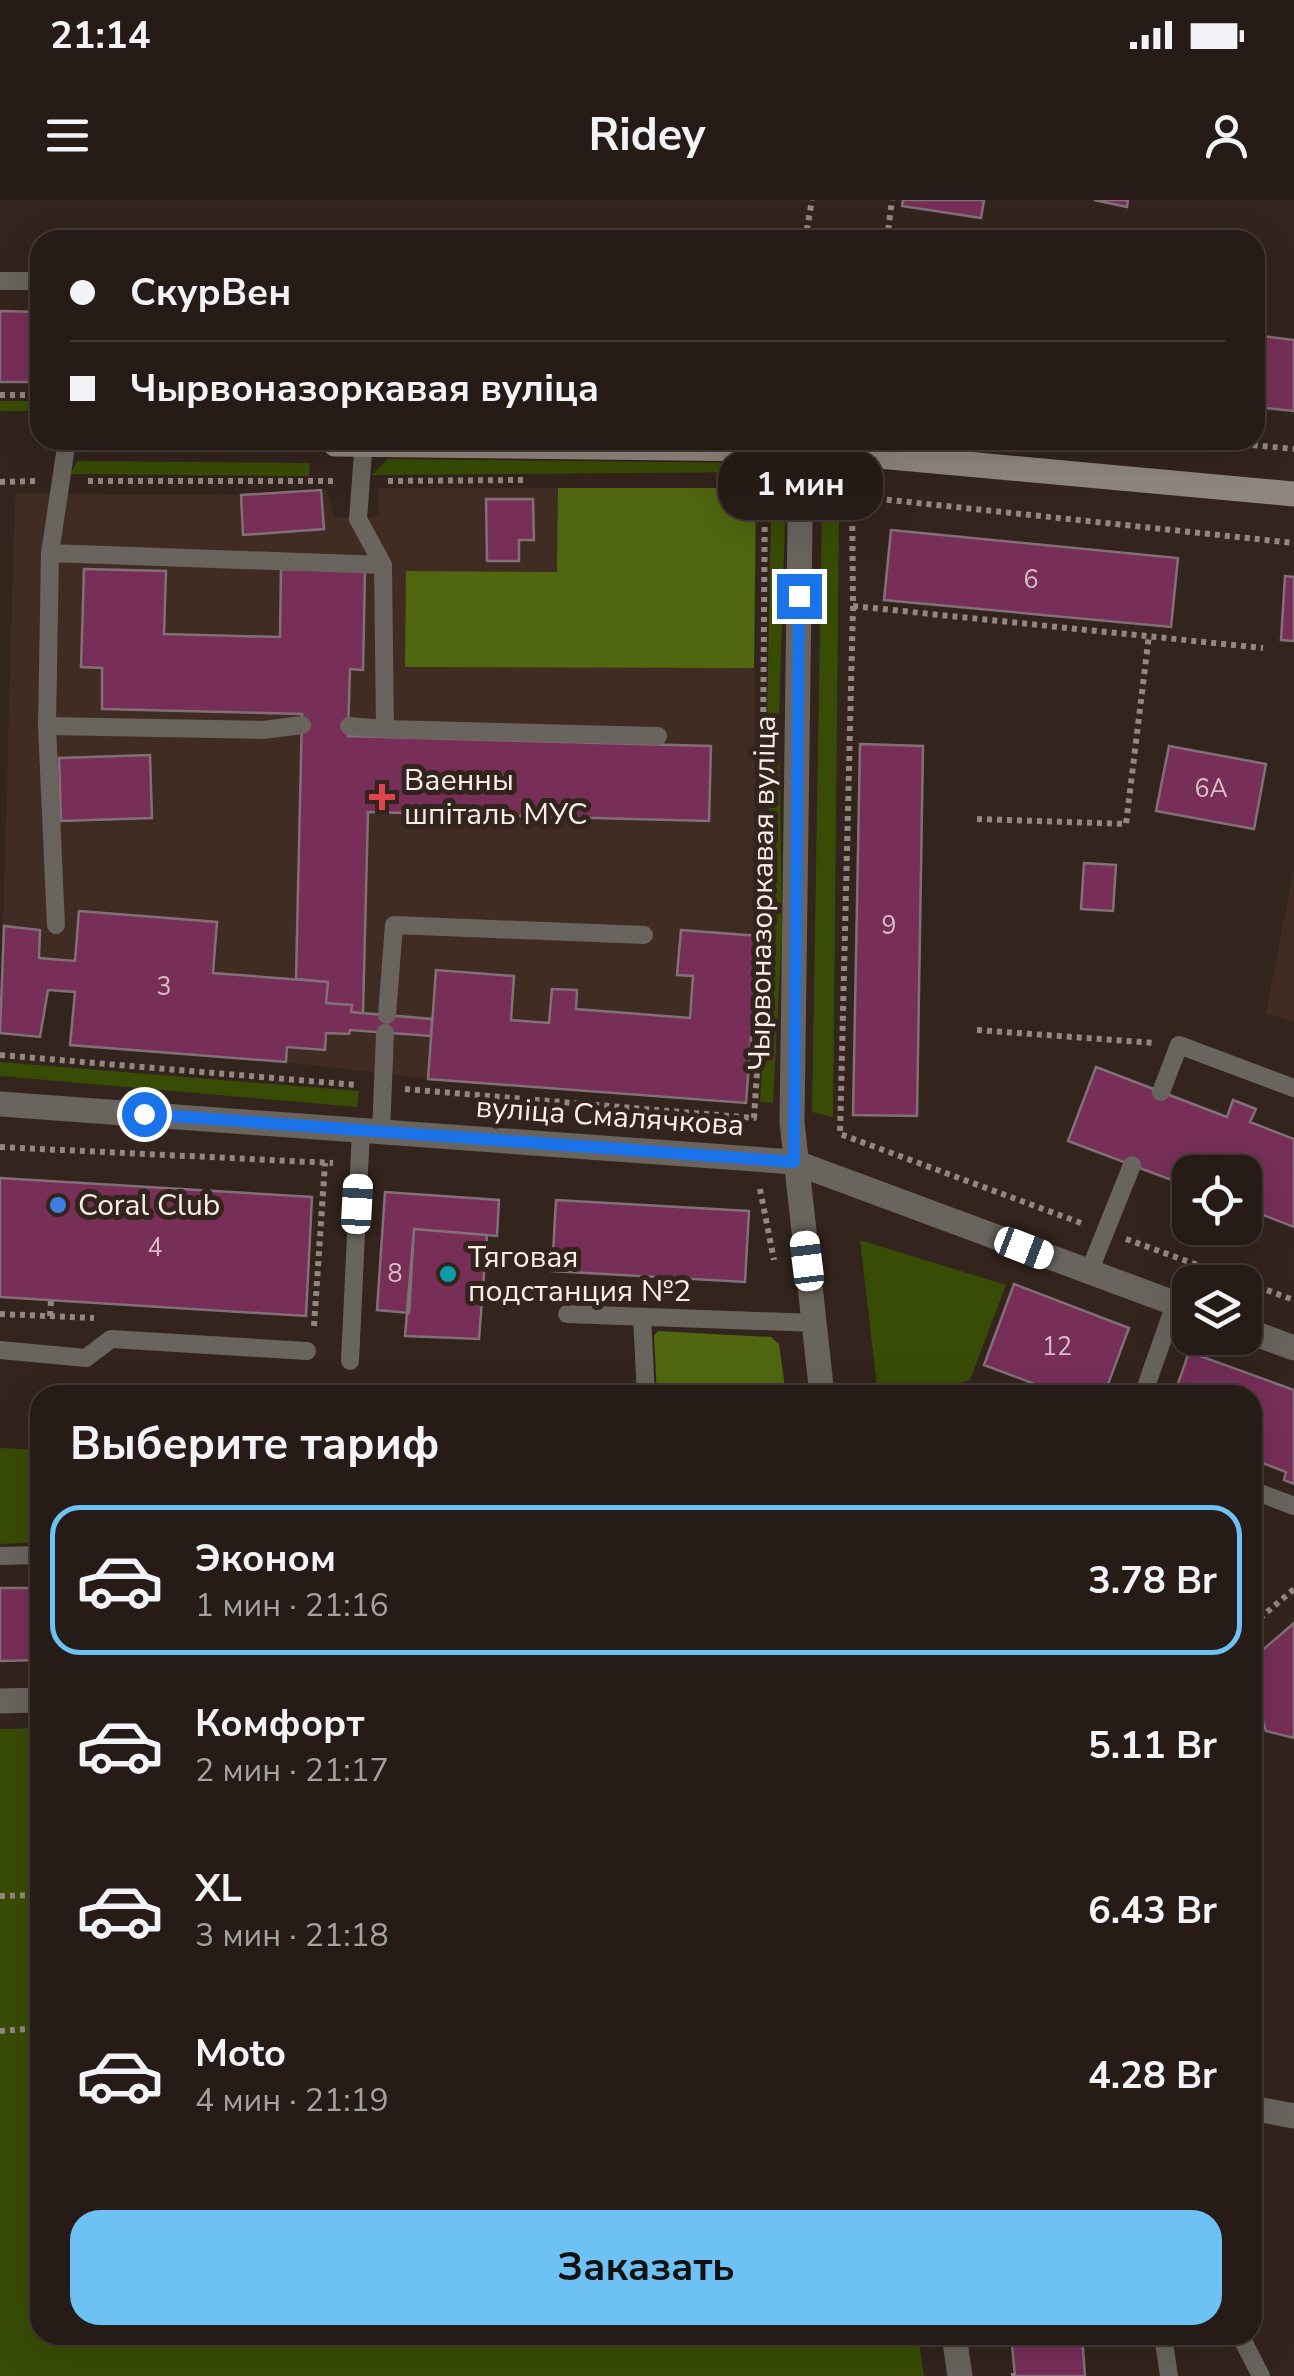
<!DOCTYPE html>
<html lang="ru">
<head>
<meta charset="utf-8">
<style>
	body { margin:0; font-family:"Nunito Sans",sans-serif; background:#322823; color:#f1f3f6; height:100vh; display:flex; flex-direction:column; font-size:38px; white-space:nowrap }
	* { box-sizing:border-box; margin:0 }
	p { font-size:32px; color:#a4a1a1 }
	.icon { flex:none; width:55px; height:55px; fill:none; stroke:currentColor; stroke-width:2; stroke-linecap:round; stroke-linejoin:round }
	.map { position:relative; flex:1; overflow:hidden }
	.sheet { position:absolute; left:30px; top:1185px; width:1232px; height:960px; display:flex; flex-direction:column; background:#261b16; border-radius:30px; box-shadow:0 10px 40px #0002,0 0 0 2px #423935 }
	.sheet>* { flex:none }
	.hud { position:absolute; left:30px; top:30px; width:1235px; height:220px; border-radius:30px; box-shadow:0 10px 40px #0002,0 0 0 2px #423935; display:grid; align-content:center; height:220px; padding:0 40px; background:#261b16 }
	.fabs { position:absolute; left:1172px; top:955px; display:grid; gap:20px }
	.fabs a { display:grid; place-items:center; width:90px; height:90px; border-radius:20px; background:#261b16; box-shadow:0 10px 40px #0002,0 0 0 2px #423935; font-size:50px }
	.end { position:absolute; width:45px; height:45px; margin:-22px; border:12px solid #1a73e8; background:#fff; box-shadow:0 0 0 5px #fff }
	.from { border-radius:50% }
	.bubble { position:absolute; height:70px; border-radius:30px; background:#261b16; box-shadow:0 10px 40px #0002,0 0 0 2px #423935; font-size:32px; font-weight:700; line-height:70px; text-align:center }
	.car { position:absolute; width:30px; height:60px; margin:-30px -15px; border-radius:12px; box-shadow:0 0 8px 2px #0007; background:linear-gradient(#fff 24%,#345 0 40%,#fff 0 76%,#345 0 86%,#fff 0) }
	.hud b { display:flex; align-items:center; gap:35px; height:95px; font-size:38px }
	.hud b+b { border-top:2px solid #423935 }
	.hud i { width:25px; height:25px; background:#f1f3f6 }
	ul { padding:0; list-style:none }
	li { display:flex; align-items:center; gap:30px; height:150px; margin:0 20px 15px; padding:0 20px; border:5px solid transparent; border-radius:30px }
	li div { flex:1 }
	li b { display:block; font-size:38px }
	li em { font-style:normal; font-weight:700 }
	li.selected { border-color:#6ec2f3 }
	li>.icon { width:90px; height:90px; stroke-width:1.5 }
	h2 { padding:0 40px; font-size:45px; line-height:120px }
	.action { display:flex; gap:20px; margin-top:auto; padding:20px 40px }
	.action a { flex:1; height:115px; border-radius:30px; background:#6ec2f3; color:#111; font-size:40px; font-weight:700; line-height:115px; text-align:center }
	.status { display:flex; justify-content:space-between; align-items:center; height:70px; padding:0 50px; background:#261b16; direction:ltr }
	.status svg { height:28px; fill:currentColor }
	header { display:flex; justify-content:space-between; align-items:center; height:130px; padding:0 40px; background:#261b16; font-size:45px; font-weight:700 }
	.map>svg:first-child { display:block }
</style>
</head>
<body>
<div class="status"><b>21:14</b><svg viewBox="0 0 49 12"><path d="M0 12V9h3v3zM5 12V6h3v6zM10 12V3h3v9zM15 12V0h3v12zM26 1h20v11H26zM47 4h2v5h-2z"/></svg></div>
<header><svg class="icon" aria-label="menu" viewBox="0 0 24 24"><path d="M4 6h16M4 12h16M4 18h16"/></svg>Ridey<svg class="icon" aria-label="person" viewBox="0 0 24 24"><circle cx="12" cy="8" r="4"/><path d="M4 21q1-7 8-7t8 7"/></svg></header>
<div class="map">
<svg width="1294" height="2176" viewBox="0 0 1294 2176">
	<rect width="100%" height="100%" fill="#33241d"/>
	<!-- built -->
	<path fill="#402c22" d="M379 288H756L754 468 759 736 746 903 428 879 286 862 70 845 74 792 48 790 40 837 0 833 15 293 240 295 327 290 334 317 358 319 379 315Z
		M1294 668V822L1266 813Z"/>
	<!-- green -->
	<path fill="#394c05" d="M0 201H40V211H0Z
		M388 259 754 263 752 272 372 275Z
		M77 261 310 263 309 276 70 274Z
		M822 309 839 314 833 917 812 912Z
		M771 320 785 321 779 519 782 733 773 903 760 902 771 733 767 519Z
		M0 862 359 891 357 907 0 876Z
		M860 1040 1006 1085 970 1180 915 1195H878Z
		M0 1248 40 1250V1342L0 1344Z
		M40 1528V2135H918L924 2176H0V1529Z"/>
	<!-- forest -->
	<path fill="#506710" d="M558 288H756L754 468 405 467 406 371 557 372Z
		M658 1131 771 1137 779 1144 786 1195H657L654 1136Z"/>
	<!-- building -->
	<path fill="#772f58" stroke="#827078" stroke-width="2.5" d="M903 0H984L981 18 902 6Z
		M1094 0H1128L1127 7Z
		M0 111 40 112V182H0Z
		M1255 135 1294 140V211L1255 207Z
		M321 290 324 329 243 335 241 295Z
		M486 299H533L534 340H519V361H487Z
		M891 330 1178 358 1171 427 884 400Z
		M84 369 166 371 164 434 280 437 281 369 365 371 363 470 350 469 348 536 711 546 709 621 368 612 363 813 351 812 352 805 326 803 328 782 296 779 302 514 102 509V468L81 467Z
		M1285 376 1294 377V441L1281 440Z
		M860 544 923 546 917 916 853 915Z
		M1169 546 1266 564 1254 629 1156 611Z
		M150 555 152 618 61 621 59 558Z
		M1084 663 1116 665 1113 711 1081 709Z
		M79 711 217 722 213 773 328 782 326 803 352 805 351 812 432 819 431 836 350 830 349 834 326 833 325 850 287 847 286 862 70 845 75 792 48 790 40 837 0 833 4 726 40 730 39 758 75 761Z
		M681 730 759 736 746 903 428 879 436 770 514 776 511 820 549 823 552 789 577 790 576 809 690 818 693 776 677 775Z
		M1096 867 1227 917 1233 900 1256 909 1250 922 1294 939V1027L1245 1008V972H1190V987L1068 941Z
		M0 978 312 997 306 1116 0 1097Z
		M385 992 499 1000 497 1036 414 1029 409 1113 377 1110Z
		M556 1000 749 1011 745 1082 552 1071Z
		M414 1029 487 1035 479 1139 405 1136Z
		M1014 1084 1129 1128 1104 1195H1064L984 1165Z
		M1189 1152 1294 1190V1284L1284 1280 1286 1272 1252 1259V1195H1174Z
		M0 1388H36L37 1460 0 1461Z
		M1294 1423V1538L1266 1531 1252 1486V1459Z
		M1252 1604 1257 1680H1252Z
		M1011 2135H1082L1085 2176H1015Z"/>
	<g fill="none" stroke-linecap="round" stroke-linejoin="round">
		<!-- path -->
		<path stroke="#938781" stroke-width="6" stroke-dasharray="5 5" stroke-linecap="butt" d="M805 40 812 0
			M887 40 892 0
			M0 195H40
			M1203 240 1294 249
			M763 279H765L763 554
			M88 281H335
			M388 281 525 280
			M0 282 35 281
			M853 406 1263 448
			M977 619 1126 624 1149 435
			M977 830 1155 843
			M0 855 357 885
			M405 889 754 918 759 841
			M0 947 333 963
			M760 989 774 1060
			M1081 1023 840 934 853 406 852 296 1294 343
			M1126 1039 1294 1100
			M0 1114 94 1118
			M50 1116 51 1100
			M314 1126 325 963
			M922 1195 958 1192 970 1195
			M1032 1195 1037 1185
			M1252 1425 1294 1389
			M0 1696 40 1695
			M0 1831 40 1828
			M1011 2176H1015"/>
		<!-- lane -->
		<path stroke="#6a645f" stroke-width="18" d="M0 81H40
			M364 240 358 319 383 365 385 529 658 536
			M66 247 50 353 47 526 263 530 302 525
			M50 353 383 365
			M47 526 56 725
			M349 526 385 529
			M387 815 394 725 644 735
			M1161 892 1179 845 1294 888
			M381 932 385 833
			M1089 1072 1132 965
			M567 1114 815 1123
			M642 1117 646 1195
			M0 1150 86 1158 111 1139 307 1151
			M350 1161 361 930
			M1143 1195 1175 1104
			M1252 1290 1294 1306
			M0 1356 40 1355
			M1163 2135 1169 2176
			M1240 2135 1261 2176"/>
		<!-- street -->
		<path stroke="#6a645f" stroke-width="25" d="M805 251 800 323 792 922 822 1195
			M0 904 794 962 1190 1109
			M1245 1130 1294 1148
			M0 1501 40 1500
			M1252 1908 1294 1916
			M954 2135 960 2176"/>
		<!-- secondary -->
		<path stroke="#8f867d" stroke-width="25" d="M335 244 765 249 857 254 1294 294"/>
	</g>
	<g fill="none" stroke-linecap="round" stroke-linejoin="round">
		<!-- route -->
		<path stroke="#1a73e8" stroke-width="12" d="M144 914 794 962 799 396"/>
	</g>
	<!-- markers -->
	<path fill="#e0444e" stroke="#33241d" stroke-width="4" d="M377 582h10v10h10v10h-10v10h-10v-10h-10v-10h10z"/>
	<circle fill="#3f7fe0" stroke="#33241d" stroke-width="4" cx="58" cy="1005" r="10"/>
	<circle fill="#0f9aa8" stroke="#33241d" stroke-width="4" cx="448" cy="1074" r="10"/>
	<g text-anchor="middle" stroke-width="10" stroke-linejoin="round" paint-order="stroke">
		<!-- number labels -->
		<g font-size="25" fill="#d8bec5">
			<text x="1031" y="388">6</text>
			<text x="1211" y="597">6А</text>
			<text x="889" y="734">9</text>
			<text x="164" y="795">3</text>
			<text x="155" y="1056">4</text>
			<text x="395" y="1082">8</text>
			<text x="1057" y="1155">12</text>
		</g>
		<!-- poi labels -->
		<g font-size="30" fill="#f8eee9" stroke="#33241d" text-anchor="start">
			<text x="404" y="590">Ваенны<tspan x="404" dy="34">шпіталь МУС</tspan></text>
			<text x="78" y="1015">Coral Club</text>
			<text x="468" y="1067">Тяговая<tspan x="468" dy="34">подстанция №2</tspan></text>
		</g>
		<!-- street labels -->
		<g font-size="30" fill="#f8eee9" stroke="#33241d">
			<text transform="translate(762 693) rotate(-89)" y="10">Чырвоназоркавая вуліца</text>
			<text transform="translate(610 916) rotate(4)" y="10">вуліца Смалячкова</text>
		</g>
	</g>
</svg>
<div class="fabs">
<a><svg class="icon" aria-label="locate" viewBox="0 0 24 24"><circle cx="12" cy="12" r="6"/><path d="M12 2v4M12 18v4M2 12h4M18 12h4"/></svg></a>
<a><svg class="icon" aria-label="layers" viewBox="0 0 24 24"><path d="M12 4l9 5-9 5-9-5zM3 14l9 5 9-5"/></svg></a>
</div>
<i class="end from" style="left:144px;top:914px"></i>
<i class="end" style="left:799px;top:396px"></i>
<div class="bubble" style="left:718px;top:250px;width:165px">1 мин</div>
<i class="car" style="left:357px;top:1004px;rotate:3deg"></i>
<i class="car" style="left:1024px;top:1048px;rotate:111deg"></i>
<i class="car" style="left:807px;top:1061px;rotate:353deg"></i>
<div class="hud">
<b><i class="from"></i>СкурВен</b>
<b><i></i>Чырвоназоркавая вуліца</b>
</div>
<section class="sheet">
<h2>Выберите тариф</h2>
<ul>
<li class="selected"><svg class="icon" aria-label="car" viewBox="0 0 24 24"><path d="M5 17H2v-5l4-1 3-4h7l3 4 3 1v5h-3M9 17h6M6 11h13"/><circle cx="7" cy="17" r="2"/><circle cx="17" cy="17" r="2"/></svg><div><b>Эконом</b><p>1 мин · 21:16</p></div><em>3.78 Br</em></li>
<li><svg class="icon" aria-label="car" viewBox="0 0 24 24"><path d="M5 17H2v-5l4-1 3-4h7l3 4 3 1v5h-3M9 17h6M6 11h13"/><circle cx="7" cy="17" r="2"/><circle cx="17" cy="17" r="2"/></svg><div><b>Комфорт</b><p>2 мин · 21:17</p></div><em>5.11 Br</em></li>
<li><svg class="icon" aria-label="car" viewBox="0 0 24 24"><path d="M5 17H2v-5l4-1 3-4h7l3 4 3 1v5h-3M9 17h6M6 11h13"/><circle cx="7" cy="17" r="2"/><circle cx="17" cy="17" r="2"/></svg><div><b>XL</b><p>3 мин · 21:18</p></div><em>6.43 Br</em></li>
<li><svg class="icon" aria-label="car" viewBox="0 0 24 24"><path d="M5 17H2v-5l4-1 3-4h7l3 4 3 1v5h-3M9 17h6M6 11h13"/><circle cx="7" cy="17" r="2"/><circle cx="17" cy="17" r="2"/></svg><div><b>Moto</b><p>4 мин · 21:19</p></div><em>4.28 Br</em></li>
</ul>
<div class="action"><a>Заказать</a></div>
</section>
</div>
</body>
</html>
